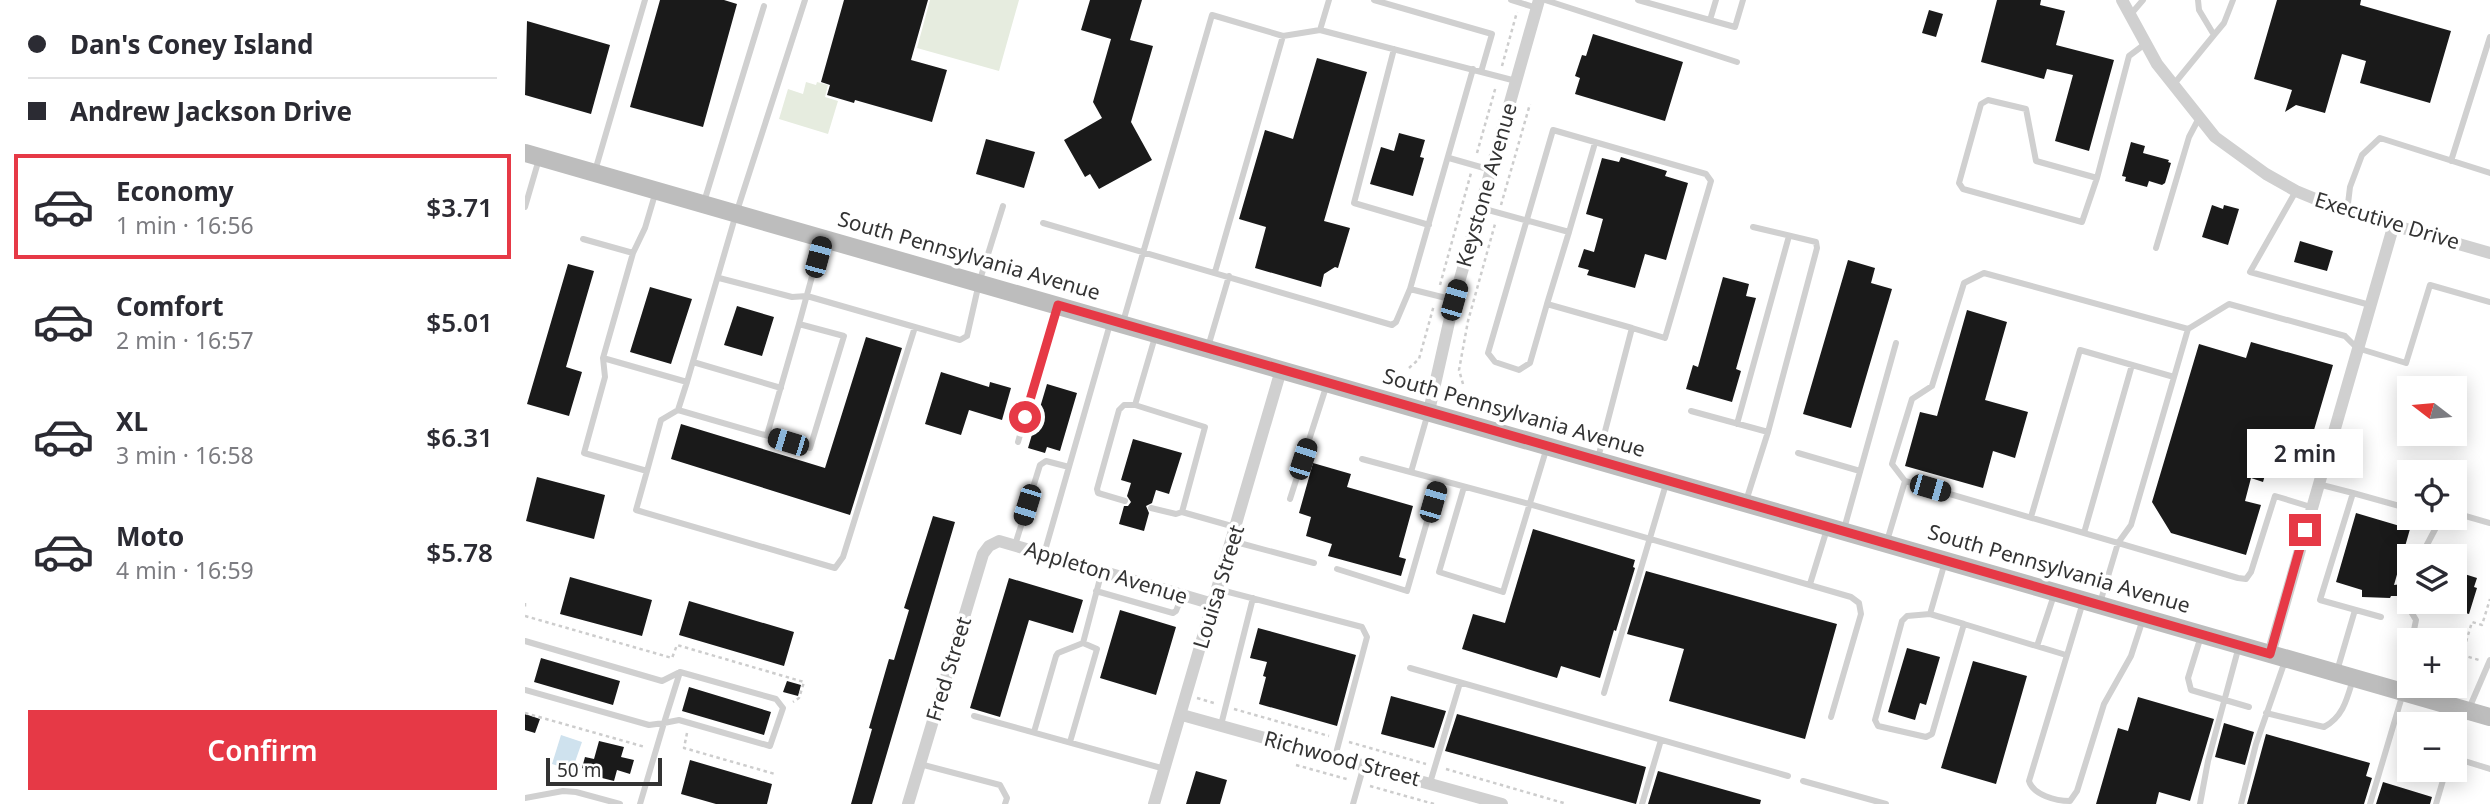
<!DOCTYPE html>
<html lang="en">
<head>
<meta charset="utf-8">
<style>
	body { margin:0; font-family:"Noto Sans",sans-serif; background:#f2f2f3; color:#2b2b33; height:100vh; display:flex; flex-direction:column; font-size:26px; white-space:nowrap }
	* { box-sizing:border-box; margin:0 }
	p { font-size:23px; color:#7c7c81 }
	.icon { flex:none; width:38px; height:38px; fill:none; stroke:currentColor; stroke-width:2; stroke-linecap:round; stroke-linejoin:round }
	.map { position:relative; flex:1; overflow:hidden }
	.side { display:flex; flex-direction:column; background:#fff; width:525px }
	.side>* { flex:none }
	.guide { display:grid; align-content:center; height:154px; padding:0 28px; background:#fff }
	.needle { width:46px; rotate:286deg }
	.controls { position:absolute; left:1872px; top:376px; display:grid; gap:14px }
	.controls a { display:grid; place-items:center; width:70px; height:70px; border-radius:0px; background:#fff; box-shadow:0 4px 18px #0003; font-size:35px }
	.scale { position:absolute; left:21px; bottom:18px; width:116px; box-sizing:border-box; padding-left:7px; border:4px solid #333; border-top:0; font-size:19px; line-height:24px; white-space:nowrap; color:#333; -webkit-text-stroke:5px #fff; paint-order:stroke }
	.end { position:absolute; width:32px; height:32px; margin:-16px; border:9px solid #e63946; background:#fff; box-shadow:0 0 0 4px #fff }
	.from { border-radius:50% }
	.bubble { position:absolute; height:49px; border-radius:0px; background:#fff; box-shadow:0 4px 18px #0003; font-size:23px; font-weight:600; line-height:49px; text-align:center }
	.car { position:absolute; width:21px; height:42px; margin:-21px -10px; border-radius:9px; box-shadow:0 0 5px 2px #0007; background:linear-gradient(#222 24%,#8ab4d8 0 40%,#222 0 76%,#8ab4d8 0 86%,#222 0) }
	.guide b { display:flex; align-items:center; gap:24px; height:66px; font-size:26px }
	.guide b+b { border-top:2px solid #e1e1e2 }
	.guide i { width:18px; height:18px; background:#2b2b33 }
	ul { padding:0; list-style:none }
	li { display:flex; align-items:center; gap:21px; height:105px; margin:0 14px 10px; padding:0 14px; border:4px solid transparent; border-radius:0px }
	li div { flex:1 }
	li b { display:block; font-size:26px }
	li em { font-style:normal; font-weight:600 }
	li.on { border-color:#e63946 }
	li>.icon { width:63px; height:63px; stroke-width:1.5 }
	.button { display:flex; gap:14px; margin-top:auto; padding:14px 28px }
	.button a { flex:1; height:80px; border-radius:0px; background:#e63946; color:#fff; font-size:28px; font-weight:600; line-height:80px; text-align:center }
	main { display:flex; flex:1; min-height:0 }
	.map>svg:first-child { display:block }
</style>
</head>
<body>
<main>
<section class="side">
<div class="guide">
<b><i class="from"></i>Dan's Coney Island</b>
<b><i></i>Andrew Jackson Drive</b>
</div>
<ul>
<li class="on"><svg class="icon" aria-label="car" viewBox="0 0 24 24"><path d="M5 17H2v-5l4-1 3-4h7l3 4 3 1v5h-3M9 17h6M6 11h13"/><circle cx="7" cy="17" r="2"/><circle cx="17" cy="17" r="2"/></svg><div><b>Economy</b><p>1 min · 16:56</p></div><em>$3.71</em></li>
<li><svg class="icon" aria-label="car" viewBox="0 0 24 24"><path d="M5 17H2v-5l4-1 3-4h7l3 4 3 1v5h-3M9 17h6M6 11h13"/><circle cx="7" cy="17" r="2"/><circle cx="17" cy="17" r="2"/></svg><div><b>Comfort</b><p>2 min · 16:57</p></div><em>$5.01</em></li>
<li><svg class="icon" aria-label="car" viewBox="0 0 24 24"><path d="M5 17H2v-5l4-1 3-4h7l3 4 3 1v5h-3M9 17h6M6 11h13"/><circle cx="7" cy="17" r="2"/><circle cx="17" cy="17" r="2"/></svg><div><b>XL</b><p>3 min · 16:58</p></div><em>$6.31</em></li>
<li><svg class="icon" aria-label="car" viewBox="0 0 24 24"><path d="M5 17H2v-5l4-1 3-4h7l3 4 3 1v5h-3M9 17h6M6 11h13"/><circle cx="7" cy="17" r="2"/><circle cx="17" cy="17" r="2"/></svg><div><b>Moto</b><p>4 min · 16:59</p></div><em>$5.78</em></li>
</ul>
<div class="button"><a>Confirm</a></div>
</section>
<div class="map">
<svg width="1965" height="804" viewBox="0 0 1965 804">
	<rect width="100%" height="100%" fill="#fff"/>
	<!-- green -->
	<path fill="#e6ecdf" d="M405 0H494L474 71 392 48Z
		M281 82 291 85 292 82 303 85 300 97 313 101 303 134 254 119 263 89 278 94Z"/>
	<!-- water -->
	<path fill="#cfe2ee" d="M36 735 57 742 50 762 55 764 52 772 27 764Z"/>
	<!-- building -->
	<path fill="#1a1a1a" d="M135 0H199L212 4 178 127 105 107Z
		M319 0H403L386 60 422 70 407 122 330 100 329 103 302 95 305 85 296 82Z
		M565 0H617L605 40 628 46 606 122 627 160 574 189 565 174 560 177 539 140 577 118 568 102 586 39 556 30Z
		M1472 0H1516L1515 5 1540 11 1531 45 1589 60 1564 151 1530 141 1548 75 1522 69 1519 79 1456 62Z
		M1752 0H1836L1835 5 1926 31 1905 103 1835 83 1841 61 1817 54 1800 113 1771 105 1760 112 1767 90 1729 79Z
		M1404 10 1418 14 1411 37 1397 33Z
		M2 21 85 45 66 114 0 95Z
		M1068 34 1158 62 1140 121 1050 94 1055 78 1050 76 1057 55 1061 56Z
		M792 58 842 72 799 221 825 228 813 268 810 267 799 274 796 287 730 268 741 227 714 219 740 130 768 139Z
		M874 133 900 140 895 157 899 158 888 196 845 184 856 147 869 151Z
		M461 139 510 152 499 188 451 174Z
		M1606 142 1620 146 1618 153 1644 160 1643 162 1646 163 1640 183 1637 185 1624 181 1622 187 1600 181 1601 177 1597 176Z
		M1096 157 1142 171 1140 176 1163 183 1141 260 1120 254 1110 288 1062 275 1064 270 1053 267 1059 249 1069 252 1078 219 1061 214 1077 158 1094 162Z
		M1687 205 1698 209 1699 205 1714 209 1703 245 1677 237Z
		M1775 241 1808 251 1802 271 1769 262Z
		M1323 260 1350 268 1346 283 1367 289 1326 428 1278 414Z
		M43 264 69 271 41 367 57 372 44 416 2 404Z
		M1198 277 1224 284 1221 296 1231 298 1211 369 1216 371 1207 402 1161 389 1168 365 1173 367Z
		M125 287 167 299 146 364 105 352Z
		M212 306 249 317 237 356 199 345Z
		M1442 310 1482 322 1460 400 1503 412 1490 458 1468 451 1458 488 1380 466 1395 412 1412 416Z
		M341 337 377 348 325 515 146 459 156 424 300 468Z
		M1726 342 1808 365 1784 447 1751 437 1738 482 1726 478 1720 501 1736 505 1721 555 1646 533 1627 502 1674 344 1721 358Z
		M416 372 464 387 465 382 486 388 477 420 444 410 436 435 400 424Z
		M522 384 552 393 535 451 522 447 520 453 503 448Z
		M608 439 657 453 644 494 631 490 627 503 621 506 624 513 619 531 594 524 599 506H603L606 502 602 496 606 483 596 480Z
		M788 463 826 474 822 487 888 506 874 557 881 559 876 576 803 556 807 544 781 536 786 517 774 513Z
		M12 477 80 495 69 539 1 521Z
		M1831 513 1885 529 1869 585 1877 584 1874 596H1866L1865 598 1837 597V590L1811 582Z
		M408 516 430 522 347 804H326L347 729 344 728 364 659 369 660 384 610 379 608Z
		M1008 529 1110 560 1108 567 1110 568 1091 631 1089 630 1075 678 1036 666 1032 678 937 649 948 614 980 623Z
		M1121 571 1312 624 1280 739 1144 701 1159 649 1102 634Z
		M1930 571 1952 578 1949 587 1952 588 1944 614 1930 610Z
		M45 577 127 600 117 636 35 614Z
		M484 578 558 600 548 633 504 620 475 717 445 708Z
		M164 601 269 632 259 666 154 635Z
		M595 610 651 627 631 695 575 678Z
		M733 628 831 655 812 726 734 704 741 677 738 676 742 662 725 658Z
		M1382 648 1415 657 1401 705 1395 703 1390 720 1363 712Z
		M16 658 95 681 88 705 9 682Z
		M1448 661 1502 676 1471 784 1416 768Z
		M262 681 276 685 273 696 258 692Z
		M164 687 246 712 239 735 157 711Z
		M866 696 921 711 909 748 856 734Z
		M1613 697 1689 719 1665 801 1634 792 1631 804H1571L1593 728 1603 731Z
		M0 714 15 719 10 733 0 730Z
		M932 714 1121 767 1111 804 920 751Z
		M1699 723 1729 732 1720 765 1690 757Z
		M1741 734 1845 763 1841 776 1847 778 1839 804H1722Z
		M74 741 99 747 96 757 109 760 105 774 92 770 89 781 65 775V771L57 768 60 757 69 759Z
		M165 760 247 784 242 804H191L156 794Z
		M671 771 702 780 695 804H661Z
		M1133 771 1236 800 1235 804H1123Z
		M1858 782 1907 797 1905 804H1851Z"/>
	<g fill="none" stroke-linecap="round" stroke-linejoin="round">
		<!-- path -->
		<path stroke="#cdcdcd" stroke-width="2.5" stroke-dasharray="3.5 3.5" stroke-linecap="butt" d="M977 66 992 12
			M952 153 971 86
			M976 205 1005 104
			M915 285 946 173
			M884 368 894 359 909 305
			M938 384 934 370 943 321 970 224
			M0 603V607
			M0 616 147 658 152 645 279 682 274 698 268 702
			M1930 653 1954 660
			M1937 655 1947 622 1957 625 1965 599
			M672 698 689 703
			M709 709 804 736
			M0 713 120 747
			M162 733 159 748 250 774
			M824 742 901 764
			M771 765 825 780
			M921 769 1042 804
			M845 786 909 804"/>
		<!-- service -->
		<path stroke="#d0d0d0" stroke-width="6" d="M849 0 967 34 956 72
			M986 0 1012 8
			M1020 0 1212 62
			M1113 0 1210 27 1218 0
			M1606 14 1618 0
			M1185 20 1191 0
			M795 30 804 0
			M1689 35 1699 23 1708 0
			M869 49 829 203 904 225
			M1649 84 1689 35 1674 10 1673 0
			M924 158 966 170
			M1926 161 1965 37
			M70 171 120 0
			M1572 178 1511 161 1501 109 1463 100 1456 104 1434 183 1438 189 1557 222 1572 178 1604 56 1620 44
			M131 191 120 228 108 253 78 358 80 377 59 453 122 471 111 510 310 568 318 557 390 327
			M1771 191 1725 272 1845 305
			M179 202 239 6
			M0 207 14 159
			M956 208 1044 232 1022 304 1107 328 1073 458
			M1822 212 1825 187 1837 155 1855 138 1965 173
			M518 223 867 325 871 322 885 289 929 300
			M1044 232 1070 143
			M58 239 108 253
			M1631 248 1664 137 1674 118
			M690 272 758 36
			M194 278 267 297 282 296 435 340 442 336 454 283 478 206
			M885 289 948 69
			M1022 304 1005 363 994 370 970 362 963 353 1028 130 1181 174 1186 181 1140 338 1107 328
			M598 322 687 15 758 36 795 30 991 81
			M630 337 610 405 680 427 657 512 710 527
			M683 347 704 276
			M78 358 162 382 211 214 280 0
			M168 362 256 388
			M162 382 153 410 285 448 319 336 274 324 297 240
			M1166 411 1243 432
			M1212 424 1264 236
			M242 435 274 324
			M493 442 532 307
			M1273 453 1335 471
			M837 459 1004 504 1326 597 1334 603 1336 614 1306 717
			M122 471 136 420 153 410
			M886 472 903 413
			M1793 484 1828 493
			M939 487 914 572 978 592 1022 447
			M765 499 802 384
			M600 501 573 493 572 489 594 410 599 405H610
			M1221 501 1243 432 1292 248 1291 242 1228 227
			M1786 507 1750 496 1726 572 1721 579 1713 578 1380 481 1367 464 1387 399 1407 386 1439 283 1459 273 1663 329 1704 304 1820 336 1832 348 1881 363 1905 285 1965 302
			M626 508 651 514 657 512
			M1930 513 1965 523
			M1506 517 1555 350 1649 377
			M1319 529 1371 343
			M1559 533 1607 365
			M707 541 789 563
			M1362 541 1380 481
			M490 545 515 465 521 461 544 467
			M519 554 585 324
			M1896 556 1916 518
			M812 569 882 591 914 480
			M1885 576 1879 600 1891 620 1887 640
			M1285 584 1302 529
			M692 589 837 627 842 637 810 757
			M571 591 648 613 651 611 657 596
			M1558 602 1504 781C1508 795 1531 801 1545 801L1552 791 1579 704 1606 656 1618 619
			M1575 603 1593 543 1606 525 1663 329
			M1405 614 1439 624 1407 734 1401 737 1353 726 1350 720 1377 621 1382 616 1405 614 1420 562
			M1856 617 1795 600 1828 493 1885 509
			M1439 624 1541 655
			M1676 636 1663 678 1666 690 1724 707
			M0 641 137 681 155 672 251 699 258 708 245 746 154 720 139 723 115 804
			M1512 646 1529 595
			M885 668 1263 776
			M1812 671 1830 610
			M0 690 124 725 139 723 155 672
			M1079 693 1141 484
			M1741 713 1799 727C1818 717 1822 699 1828 679
			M449 716 640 769
			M696 725 728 598
			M509 732 531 656 533 653 558 643 577 571
			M1930 741 1965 660
			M545 742 572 649 558 643
			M1930 758 1965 769
			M395 764 475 785 482 798 480 804
			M1278 781 1361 804
			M905 783 935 683
			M0 798 38 791 51 792 95 804
			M828 804 839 765
			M1117 804 1136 740
			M1675 804 1683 761 1714 646
			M1716 804 1731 744 1760 661
			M1845 804 1878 693 1885 655
			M1911 804 1921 770"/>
		<!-- minor -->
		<path stroke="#d0d0d0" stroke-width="12" d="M1597 0 1632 64 1690 137 1741 174 1771 191 1822 212 1965 253
			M904 411 929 300 1014 0
			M1745 654 1869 224
			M657 715 977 804
			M383 804 458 554 464 546 474 541 688 604
			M629 804 756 370"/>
		<!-- secondary -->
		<path stroke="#bdbdbd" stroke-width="18" d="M0 153 1965 717"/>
	</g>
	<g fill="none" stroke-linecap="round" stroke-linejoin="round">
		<!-- route -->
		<path stroke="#e63946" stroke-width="9" d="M500 417 533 305 1745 654 1780 530"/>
	</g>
	<g text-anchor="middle" stroke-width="7" stroke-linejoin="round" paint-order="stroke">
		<!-- street labels -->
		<g font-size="21" fill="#333" stroke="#fff">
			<text transform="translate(962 185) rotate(-74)" y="7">Keystone Avenue</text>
			<text transform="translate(1862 221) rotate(17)" y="7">Executive Drive</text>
			<text transform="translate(444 256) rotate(16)" y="7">South Pennsylvania Avenue</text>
			<text transform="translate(989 413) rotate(16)" y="7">South Pennsylvania Avenue</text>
			<text transform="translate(1534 569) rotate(16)" y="7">South Pennsylvania Avenue</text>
			<text transform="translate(581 573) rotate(17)" y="7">Appleton Avenue</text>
			<text transform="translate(694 587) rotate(-73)" y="7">Louisa Street</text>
			<text transform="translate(424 669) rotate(-73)" y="7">Fred Street</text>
			<text transform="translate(817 759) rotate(15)" y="7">Richwood Street</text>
		</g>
	</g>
</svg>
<div class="controls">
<a><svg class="needle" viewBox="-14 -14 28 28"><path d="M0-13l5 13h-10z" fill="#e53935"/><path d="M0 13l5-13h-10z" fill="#7c7c81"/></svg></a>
<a><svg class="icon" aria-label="locate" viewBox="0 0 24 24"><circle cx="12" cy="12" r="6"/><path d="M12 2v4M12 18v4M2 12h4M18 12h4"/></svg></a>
<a><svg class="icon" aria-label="layers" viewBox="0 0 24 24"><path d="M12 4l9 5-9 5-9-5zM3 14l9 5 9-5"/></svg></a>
<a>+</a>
<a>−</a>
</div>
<div class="scale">50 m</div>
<i class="end from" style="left:500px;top:417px"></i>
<i class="end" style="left:1780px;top:530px"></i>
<div class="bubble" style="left:1722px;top:429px;width:116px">2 min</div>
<i class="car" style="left:293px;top:257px;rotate:15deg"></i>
<i class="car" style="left:929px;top:300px;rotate:16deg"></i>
<i class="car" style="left:263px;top:442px;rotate:287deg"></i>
<i class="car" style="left:778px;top:459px;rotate:18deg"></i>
<i class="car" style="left:1405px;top:488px;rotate:106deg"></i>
<i class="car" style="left:908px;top:502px;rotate:16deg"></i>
<i class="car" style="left:502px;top:505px;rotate:197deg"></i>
</div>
</main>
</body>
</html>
